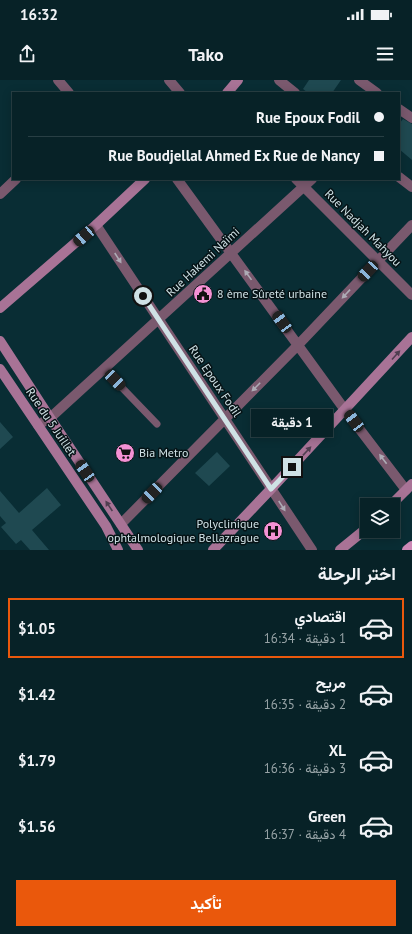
<!DOCTYPE html>
<html lang="ar">
<head>
<meta charset="utf-8">
<style>
	body { margin:0; font-family:"PT Sans",Vazirmatn,sans-serif; background:#102a2f; color:#f1f3f6; direction:rtl; height:100vh; display:flex; flex-direction:column; font-size:15px; white-space:nowrap }
	* { box-sizing:border-box; margin:0 }
	p { font-size:13px; color:#98a4a7 }
	.icon { flex:none; width:22px; height:22px; fill:none; stroke:currentColor; stroke-width:2; stroke-linecap:round; stroke-linejoin:round }
	.map { position:relative; height:470px; overflow:hidden; direction:ltr }
	.sheet { display:flex; flex-direction:column; background:#072227; flex:1 }
	.sheet>* { flex:none }
	.guide { position:absolute; left:12px; top:12px; width:388px; height:88px; border-radius:0px; box-shadow:0 2px 10px #0003,0 0 0 1px #283f44; direction:rtl; display:grid; align-content:center; height:88px; padding:0 16px; background:#072227 }
	.fabs { position:absolute; left:360px; top:418px; display:grid; gap:8px }
	.fabs a { display:grid; place-items:center; width:40px; height:40px; border-radius:0px; background:#072227; box-shadow:0 2px 10px #0003,0 0 0 1px #283f44; font-size:20px }
	.end { position:absolute; width:18px; height:18px; margin:-9px; border:5px solid #cfe1e5; background:#111; box-shadow:0 0 0 2px #111 }
	.from { border-radius:50% }
	.bubble { position:absolute; height:28px; border-radius:0px; background:#072227; box-shadow:0 2px 10px #0003,0 0 0 1px #283f44; font-size:13px; font-weight:700; line-height:28px; text-align:center; direction:rtl }
	.car { position:absolute; width:12px; height:24px; margin:-12px -6px; border-radius:5px; box-shadow:0 0 3px 1px #0007; background:linear-gradient(#222 24%,#8ab4d8 0 40%,#222 0 76%,#8ab4d8 0 86%,#222 0) }
	.guide b { display:flex; align-items:center; gap:14px; height:38px; font-size:15px }
	.guide b+b { border-top:1px solid #283f44 }
	.guide i { width:10px; height:10px; background:#f1f3f6 }
	ul { padding:0; list-style:none }
	li { display:flex; align-items:center; gap:12px; height:60px; margin:0 8px 6px; padding:0 8px; border:2px solid transparent; border-radius:0px }
	li div { flex:1 }
	li b { display:block; font-size:15px }
	li em { font-style:normal; font-weight:700 }
	li.on { border-color:#ea580c }
	li>.icon { width:36px; height:36px; stroke-width:1.5 }
	h2 { padding:0 16px; font-size:18px; line-height:48px }
	.primary-button { display:flex; gap:8px; margin-top:auto; padding:8px 16px }
	.primary-button a { flex:1; height:46px; border-radius:0px; background:#ea580c; color:#fff; font-size:16px; font-weight:700; line-height:46px; text-align:center }
	.status { display:flex; justify-content:space-between; align-items:center; height:28px; padding:0 20px; background:#072227; direction:ltr }
	.status svg { height:11px; fill:currentColor }
	header { display:flex; justify-content:space-between; align-items:center; height:52px; padding:0 16px; background:#072227; font-size:18px; font-weight:700 }
	.map>svg:first-child { display:block }
</style>
</head>
<body>
<div class="status"><b>16:32</b><svg viewBox="0 0 49 12"><path d="M0 12V9h3v3zM5 12V6h3v6zM10 12V3h3v9zM15 12V0h3v12zM26 1h20v11H26zM47 4h2v5h-2z"/></svg></div>
<header><svg class="icon" aria-label="menu" viewBox="0 0 24 24"><path d="M4 6h16M4 12h16M4 18h16"/></svg>Tako<svg class="icon" aria-label="share" viewBox="0 0 24 24"><path d="M12 15V3M7 8l5-5 5 5M5 13v7h14v-7"/></svg></header>
<div class="map">
<svg width="412" height="470" viewBox="0 0 412 470">
	<rect width="100%" height="100%" fill="#092d34"/>
	<!-- building -->
	<path fill="#1f4951" d="M309 0H341L332 13H308L303 9Z
		M403 39 412 44V80L399 69V44Z
		M0 342 13 357 0 369Z
		M217 372 230 386 209 406 195 393Z
		M47 408 61 425 32 450 49 470H30L21 460 16 464 1 447 6 443 0 436V411L19 433Z"/>
	<g fill="none" stroke-linecap="round" stroke-linejoin="round">
		<!-- lane -->
		<path stroke="#7a596e" stroke-width="7" d="M104 289 157 344"/>
		<!-- street -->
		<path stroke="#7a596e" stroke-width="10" d="M58 0 69 13
			M169 0 180 13
			M279 0 295 13
			M359 0 377 13
			M399 29 412 38
			M399 97 412 107
			M177 99 345 330 406 410
			M296 99 412 215
			M0 114 16 99
			M96 145 312 470
			M38 345 50 338 312 99
			M121 444 298 265 412 145"/>
		<!-- secondary -->
		<path stroke="#a87396" stroke-width="10" d="M227 13 238 0
			M0 228 96 145 145 99
			M0 261 50 338 138 470
			M0 289 106 446 118 470
			M391 425 412 404
			M213 470 271 409 412 257
			M340 470 367 448"/>
		<!-- primary -->
		<path stroke="#cc88b5" stroke-width="10" d="M407 470 412 466"/>
	</g>
	<!-- one-way arrows -->
	<defs><path id="oneway-solid" d="M-6-.8H1V-3.2L6.5 0L1 3.2V.8H-6Z"/></defs>
	<g fill="#adabb5">
		<use href="#oneway-solid" transform="translate(118 178) rotate(57)"/>
		<use href="#oneway-solid" transform="translate(248 195) rotate(-126)"/>
		<use href="#oneway-solid" transform="translate(346 214) rotate(133)"/>
		<use href="#oneway-solid" transform="translate(256 307) rotate(135)"/>
		<use href="#oneway-solid" transform="translate(383 379) rotate(-127)"/>
		<use href="#oneway-solid" transform="translate(282 426) rotate(57)"/>
	</g>
	<g fill="#4f3e50">
		<use href="#oneway-solid" transform="translate(396 275) rotate(-48)"/>
		<use href="#oneway-solid" transform="translate(307 371) rotate(-47)"/>
		<use href="#oneway-solid" transform="translate(109 426) rotate(-124)"/>
	</g>
	<g fill="none" stroke-linecap="round" stroke-linejoin="round">
		<!-- route -->
		<path stroke="#cfe1e5" stroke-width="5" d="M143 216 271 409 292 387"/>
	</g>
	<!-- icons -->
	<defs>
		<symbol id="civic-disc" viewBox="-11 -11 22 22"><circle r="9.5" fill="#f491d4" stroke="#061316"/><path d="M-.6-6.5H3V-4.5H.6V-3L4-1V1h2V6H-6V1h2V-1L-.6-3ZM-1.2 2.5V6h2.4V2.5Z" fill="#111"/></symbol>
		<symbol id="supermarket-disc" viewBox="-11 -11 22 22"><circle r="9.5" fill="#f491d4" stroke="#061316"/><path d="M-6-5.5h2.5l.6 2H6L4.5 2H-2.5L-4.4-4H-6ZM-1.5 3.2a1.3 1.3 0 1 0 .1 0ZM3 3.2a1.3 1.3 0 1 0 .1 0Z" fill="#111"/></symbol>
		<symbol id="hospital-disc" viewBox="-11 -11 22 22"><circle r="9.5" fill="#f491d4" stroke="#061316"/><path d="M-5-5h3v3.5h4V-5h3V5h-3V1.5h-4V5h-3Z" fill="#111"/></symbol>
	</defs>
	<g fill-rule="evenodd">
		<use href="#civic-disc" x="192" y="203" width="22" height="22"/>
		<use href="#supermarket-disc" x="114" y="362" width="22" height="22"/>
		<use href="#hospital-disc" x="262" y="440" width="22" height="22"/>
	</g>
	<g text-anchor="middle" stroke-width="3" stroke-linejoin="round" paint-order="stroke">
		<!-- street labels -->
		<g font-size="12" fill="#cfe1e5" stroke="#061316">
			<text transform="translate(363 148) rotate(45)" y="4">Rue Nadjah Mahyou</text>
			<text transform="translate(203 182) rotate(-43)" y="4">Rue Hakemi Naïmi</text>
			<text transform="translate(215 301) rotate(56)" y="4">Rue Epoux Fodil</text>
			<text transform="translate(51 342) rotate(56)" y="4">Rue du 5 Juillet</text>
		</g>
		<!-- poi labels -->
		<g font-size="12" fill="#cfe1e5" stroke="#061316" text-anchor="start">
			<text x="217" y="218">8 ème Sûreté urbaine</text>
			<text x="139" y="377">Bia Metro</text>
			<text x="259" y="448" text-anchor="end">Polyclinique<tspan x="259" dy="14">ophtalmologique Bellazrague</tspan></text>
		</g>
	</g>
</svg>
<div class="fabs">
<a><svg class="icon" aria-label="layers" viewBox="0 0 24 24"><path d="M12 4l9 5-9 5-9-5zM3 14l9 5 9-5"/></svg></a>
</div>
<i class="end from" style="left:143px;top:216px"></i>
<i class="end" style="left:292px;top:387px"></i>
<div class="bubble" style="left:251px;top:329px;width:82px">1 دقيقة</div>
<i class="car" style="left:84px;top:156px;rotate:229deg"></i>
<i class="car" style="left:368px;top:191px;rotate:223deg"></i>
<i class="car" style="left:282px;top:242px;rotate:324deg"></i>
<i class="car" style="left:115px;top:300px;rotate:136deg"></i>
<i class="car" style="left:354px;top:341px;rotate:323deg"></i>
<i class="car" style="left:85px;top:391px;rotate:326deg"></i>
<i class="car" style="left:152px;top:413px;rotate:224deg"></i>
<div class="guide">
<b><i class="from"></i>Rue Epoux Fodil</b>
<b><i></i>Rue Boudjellal Ahmed Ex Rue de Nancy</b>
</div>
</div>
<section class="sheet">
<h2>اختر الرحلة</h2>
<ul>
<li class="on"><svg class="icon" aria-label="car" viewBox="0 0 24 24"><path d="M5 17H2v-5l4-1 3-4h7l3 4 3 1v5h-3M9 17h6M6 11h13"/><circle cx="7" cy="17" r="2"/><circle cx="17" cy="17" r="2"/></svg><div><b>اقتصادي</b><p>1 دقيقة · 16:34</p></div><em>$1.05</em></li>
<li><svg class="icon" aria-label="car" viewBox="0 0 24 24"><path d="M5 17H2v-5l4-1 3-4h7l3 4 3 1v5h-3M9 17h6M6 11h13"/><circle cx="7" cy="17" r="2"/><circle cx="17" cy="17" r="2"/></svg><div><b>مريح</b><p>2 دقيقة · 16:35</p></div><em>$1.42</em></li>
<li><svg class="icon" aria-label="car" viewBox="0 0 24 24"><path d="M5 17H2v-5l4-1 3-4h7l3 4 3 1v5h-3M9 17h6M6 11h13"/><circle cx="7" cy="17" r="2"/><circle cx="17" cy="17" r="2"/></svg><div><b>XL</b><p>3 دقيقة · 16:36</p></div><em>$1.79</em></li>
<li><svg class="icon" aria-label="car" viewBox="0 0 24 24"><path d="M5 17H2v-5l4-1 3-4h7l3 4 3 1v5h-3M9 17h6M6 11h13"/><circle cx="7" cy="17" r="2"/><circle cx="17" cy="17" r="2"/></svg><div><b>Green</b><p>4 دقيقة · 16:37</p></div><em>$1.56</em></li>
</ul>
<div class="primary-button"><a>تأكيد</a></div>
</section>
</body>
</html>
